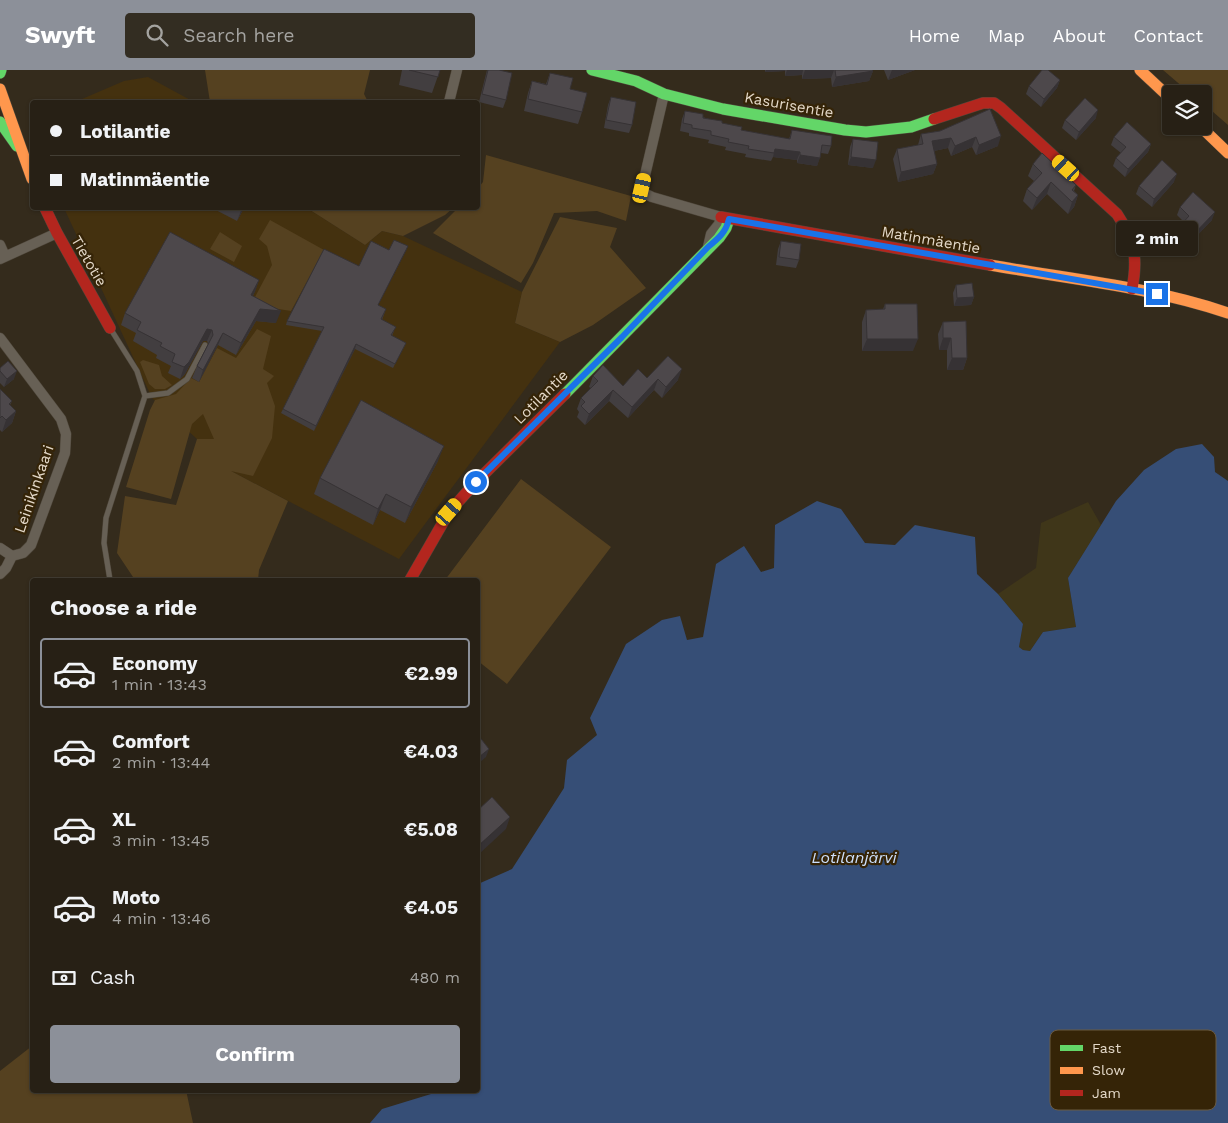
<!DOCTYPE html>
<html lang="en">
<head>
<meta charset="utf-8">
<style>
	body { margin:0; font-family:"Work Sans",sans-serif; background:#332d22; color:#f1f3f6; height:100vh; display:flex; flex-direction:column; font-size:19px; white-space:nowrap }
	* { box-sizing:border-box; margin:0 }
	p { font-size:16px; color:#a4a3a0 }
	.icon { flex:none; width:28px; height:28px; fill:none; stroke:currentColor; stroke-width:2; stroke-linecap:round; stroke-linejoin:round }
	.map { position:relative; flex:1; overflow:hidden }
	.details { position:absolute; left:30px; top:508px; width:450px; height:515px; display:flex; flex-direction:column; background:#272015; border-radius:5px; box-shadow:0 1px 4px #0004,0 0 0 1px #433e34 }
	.details>* { flex:none }
	.banner { position:absolute; left:30px; top:30px; width:450px; height:110px; border-radius:5px; box-shadow:0 1px 4px #0004,0 0 0 1px #433e34; display:grid; align-content:center; height:110px; padding:0 20px; background:#272015 }
	.controls { position:absolute; left:1162px; top:15px; display:grid; gap:10px }
	.controls a { display:grid; place-items:center; width:50px; height:50px; border-radius:5px; background:#272015; box-shadow:0 1px 4px #0004,0 0 0 1px #433e34; font-size:25px }
	.end { position:absolute; width:22px; height:22px; margin:-11px; border:6px solid #1a73e8; background:#fff; box-shadow:0 0 0 2px #fff }
	.from { border-radius:50% }
	.bubble { position:absolute; height:35px; border-radius:5px; background:#272015; box-shadow:0 1px 4px #0004,0 0 0 1px #433e34; font-size:16px; font-weight:700; line-height:35px; text-align:center }
	.car { position:absolute; width:15px; height:30px; margin:-15px -8px; border-radius:6px; box-shadow:0 0 4px 1px #0007; background:linear-gradient(#f5c518 24%,#345 0 40%,#f5c518 0 76%,#345 0 86%,#f5c518 0) }
	.banner b { display:flex; align-items:center; gap:18px; height:48px; font-size:19px }
	.banner b+b { border-top:1px solid #433e34 }
	.banner i { width:12px; height:12px; background:#f1f3f6 }
	ul { padding:0; list-style:none }
	li { display:flex; align-items:center; gap:15px; height:70px; margin:0 10px 8px; padding:0 10px; border:2px solid transparent; border-radius:5px }
	li div { flex:1 }
	li b { display:block; font-size:19px }
	li em { font-style:normal; font-weight:700 }
	li.current { border-color:#8c9099 }
	li>.icon { width:45px; height:45px; stroke-width:1.5 }
	h2 { padding:0 20px; font-size:22px; line-height:60px }
	.pay { display:flex; align-items:center; gap:12px; height:55px; padding:0 20px; font-size:19px }
	.pay p { margin-inline-start:auto }
	.button { display:flex; gap:10px; margin-top:auto; padding:10px 20px }
	.button a { flex:1; height:58px; border-radius:5px; background:#8c9099; color:#fff; font-size:20px; font-weight:700; line-height:58px; text-align:center }
	header { display:flex; align-items:center; gap:30px; box-sizing:border-box; height:70px; padding:0 25px; background:#8c9099; color:#fff }
	header strong { font-size:24px }
	nav { display:flex; gap:28px; margin-inline-start:auto; font-size:18px }
	.search { width:350px; height:45px; background:#332d22; display:flex; align-items:center; gap:12px; box-sizing:border-box; padding:0 18px; border-radius:5px; color:#a4a3a0; font-size:19px }
	.map>svg:first-child { display:block }
</style>
</head>
<body>
<header>
<strong>Swyft</strong>
<div class="search"><svg class="icon" aria-label="search" viewBox="0 0 24 24"><circle cx="10" cy="10" r="6"/><path d="M15 15l6 6"/></svg>Search here</div>
<nav><a>Home</a><a>Map</a><a>About</a><a>Contact</a></nav>
</header>
<div class="map">
<svg width="1228" height="1053" viewBox="0 0 1228 1053">
	<rect width="100%" height="100%" fill="#342b1c"/>
	<!-- built -->
	<path fill="#44310f" d="M148 7 194 32H75L124 11Z
		M64 138H307L365 175 382 161 403 166 522 222 515 253 560 272 399 489 229 400 214 370 197 369 152 328Z"/>
	<!-- green -->
	<path fill="#554120" d="M205 0H370L364 24 368 32H210Z
		M1163 0H1228V55L1204 34V24H1191Z
		M486 85 631 126 626 151 597 141 554 143 533 193 521 213 433 163 458 138H478V118L483 112Z
		M307 138H453L445 145 403 166 382 161 365 175Z
		M560 147 617 158 610 177 646 218 593 255 560 272 515 253 522 222Z
		M270 150 324 180 291 241 266 237 255 227 272 195 267 176 259 169Z
		M220 162 242 176 234 192 210 179Z
		M257 259 271 266 263 299 274 306 267 313 275 336 272 368 253 406 231 401 288 431 259 500 258 510H135L117 483 125 426 176 435 197 369H214L203 344 192 354 171 429 126 417 150 340 155 330 176 324 191 308 199 312 217 278 236 288Z
		M143 290 159 295 162 306 172 315 165 319H155L149 314 140 292Z
		M521 409 611 477 507 614 478 591V510H445Z
		M32 976V1020H186L193 1053H0V1001Z"/>
	<!-- sand -->
	<path fill="#3f3619" d="M1088 432 1101 455 1068 508 1076 557 1043 562 1030 581 1023 580 1019 577 1023 554 998 524 1036 498 1041 453Z"/>
	<!-- water -->
	<path fill="#364e76" d="M1202 374 1214 387 1215 402 1228 411V1053H370L382 1039 431 1024 432 1020H478V814L512 799 564 718 567 690 597 665 590 648 626 574 662 550 680 546 687 570 703 567 716 494 744 476 761 502 774 498 775 455 817 431 841 439 865 473 895 475 915 455 975 467 977 504 998 524 1023 554 1019 577 1023 580 1030 581 1043 562 1076 557 1068 508 1116 431 1144 400 1176 379Z"/>
	<g fill="none" stroke-linecap="round" stroke-linejoin="round">
		<defs>
			<path id="lane" d="M110 258 137 301 145 326 168 323 187 309 205 275
				M110 510 104 473 106 448 145 326"/>
			<path id="street" d="M664 24 642 118 644 123 652 127 721 147 719 154 711 164 708 177
				M449 32 457 0
				M0 175 5 186
				M0 189 57 163
				M0 268 61 349 66 364 65 383 31 475 23 483 12 486 0 478
				M0 504 6 498 12 486"/>
			<path id="fast" d="M592 0 636 11 664 24 723 39 845 60 866 62 911 57 934 49
				M0 3 1 0
				M0 52 17 76
				M565 324 719 168 726 158 729 149"/>
			<path id="slow" d="M1140 0 1171 29
				M0 19 32 109
				M1200 56 1228 83
				M990 195C1069 209 1152 217 1228 243"/>
			<path id="jam" d="M934 49 983 33H994L1001 38 1117 144C1135 171 1138 188 1132 219
				M45 138 57 163 110 258
				M721 147 990 195
				M410 510 449 442 476 412 565 324"/>
		</defs>
		<!-- lane casing -->
		<use href="#lane" stroke="#4f473b" stroke-width="6"/>
		<!-- street casing -->
		<use href="#street" stroke="#4f473b" stroke-width="11"/>
		<!-- fast casing -->
		<use href="#fast" stroke="#4f473b" stroke-width="12"/>
		<!-- slow casing -->
		<use href="#slow" stroke="#4f473b" stroke-width="12"/>
		<!-- jam casing -->
		<use href="#jam" stroke="#4f473b" stroke-width="12"/>
		<!-- lane -->
		<use href="#lane" stroke="#676055" stroke-width="5"/>
		<!-- street -->
		<use href="#street" stroke="#676055" stroke-width="10"/>
		<!-- fast -->
		<use href="#fast" stroke="#63d668" stroke-width="11"/>
		<!-- slow -->
		<use href="#slow" stroke="#ff974d" stroke-width="11"/>
		<!-- jam -->
		<use href="#jam" stroke="#b3261e" stroke-width="11"/>
	</g>
	<!-- wall -->
	<path fill="#423e40" d="M402 0H440L432 23 399 15Z
		M487 0 506 30 503 38 479 32Z
		M765 0H872L873 1 869 11 832 17 831 8 802 9V5L785 6V1L765 2Z
		M884 0H915L888 10Z
		M550 3 570 19 582 42 578 54 524 41 528 23 532 11 546 14Z
		M1060 10 1057 18 1041 37 1026 24 1029 16Z
		M611 27 632 55 629 63 604 58 608 35Z
		M990 39 998 76 976 85 972 77 951 86 948 78 934 81 937 94 933 104 898 112 893 89 897 79 918 75 921 64 940 61Z
		M685 41 741 60 789 69 792 60 831 76 828 84 821 83 817 96 797 93V90L773 87 771 91 745 87 746 84 725 80 726 77 708 73 709 70 689 66V63L680 61 682 49Z
		M1096 48 1076 70 1062 58 1065 50Z
		M1114 67 1151 74 1148 82 1125 107 1113 96 1116 88 1121 83 1111 75Z
		M853 69 873 98 848 95 850 77Z
		M1033 94 1076 115 1074 121 1078 125 1074 137 1068 144 1047 124 1032 140 1023 131 1027 119 1034 111 1028 106Z
		M1174 112 1152 137 1136 124 1139 116Z
		M1180 137 1212 150 1188 175 1176 165 1179 157 1184 152 1177 145Z
		M212 138H244L237 151Z
		M781 171 799 190 796 198 776 195 778 179Z
		M408 176 378 235 386 239 382 250 394 261 392 266 406 273 393 298 355 279 314 361 281 343 322 261 286 255 287 251 389 180Z
		M259 210 253 226 276 253 256 251 236 285 218 275 199 312 192 308 197 296 208 274 207 271H203L185 304 180 309 168 303 171 296 156 288 157 285 133 271 136 263 121 255 125 243Z
		M956 215 974 227 971 235 954 236 953 223Z
		M885 234 913 281H862V252L866 240 883 239Z
		M943 252 967 288 963 300H947V280H939L938 264Z
		M0 298 14 309 4 317 0 313Z
		M593 306 623 316 647 308 678 310 662 328 654 320 628 348 609 331 585 355 577 347 579 342 577 339 581 328 591 318 589 317Z
		M0 319 12 331 10 335 16 341 12 353 2 362 0 360Z
		M438 391 405 453 380 440 373 455 314 424 320 408Z"/>
	<!-- shaded-wall -->
	<path fill="#363234" d="M766 0H785V1L765 2Z
		M787 0H803L802 5 785 6Z
		M805 0H834L831 8 802 9Z
		M892 0H915L888 10Z
		M873 1 869 11 832 17 836 7Z
		M1060 10 1057 18 1041 37 1044 29Z
		M1098 40 1096 48 1076 70 1079 62Z
		M1001 66 998 76 976 85 979 75Z
		M976 67 972 77 951 86 955 76Z
		M951 68 948 78 929 82 932 71Z
		M1151 74 1148 82 1125 107 1128 99Z
		M775 79 800 82 797 90 773 87Z
		M800 85 820 88 817 96 797 93Z
		M851 87 876 90 873 98 848 95Z
		M937 94 933 104 898 112 901 102Z
		M1177 104 1174 112 1152 137 1154 129Z
		M1051 112 1047 124 1032 140 1037 128Z
		M1078 125 1074 137 1068 144 1072 132Z
		M242 138H244L237 151Z
		M1215 142 1212 150 1188 175 1191 167Z
		M408 176 406 181 376 239 378 235Z
		M259 210 255 222 247 236 251 225Z
		M974 227 971 235 954 236 957 228Z
		M260 239 281 241 276 253 256 251 236 285 241 273Z
		M207 259 212 260 207 271H203L185 304 180 309 184 297Z
		M223 263 218 275 199 312 203 300Z
		M943 268H951L947 280H939Z
		M867 269H918L913 281H862Z
		M356 274 355 279 314 361 316 356Z
		M952 288H967L963 300H947Z
		M682 299 678 310 662 328 666 317Z
		M17 301 14 309 4 317 7 309Z
		M658 309 654 320 628 348 632 337Z
		M613 320 609 331 585 355 589 344Z
		M16 341 12 353 2 362 6 350Z
		M444 376 438 391 405 453 411 437Z
		M386 424 380 440 373 455 378 439Z
		M489 679 486 687 478 694 479 687Z
		M510 747 506 759 478 785V776Z"/>
	<!-- building -->
	<path fill="#4d484b" stroke="#363234" d="M409 0H440L438 7Z
		M488 0H499L512 3 506 30 482 24Z
		M835 0H872L873 1 836 7Z
		M1042 0H1048L1060 10 1044 29 1029 16Z
		M550 3 573 8 570 19 587 23 582 42 528 29 532 11 547 15Z
		M611 27 636 32 632 55 606 50Z
		M1085 28 1098 40 1079 62 1065 50Z
		M990 39 1001 66 979 75 976 67 955 76 951 68 932 71 937 94 901 102 897 79 923 74 921 64 940 61Z
		M685 41 703 44V48L722 51V53L742 57 741 60 790 69 792 60 832 66 831 76 822 75 820 88 800 85V82L775 79 774 83 748 79 749 76 728 72 729 69 711 65V61L692 58V55L683 53Z
		M1127 52 1151 74 1128 99 1116 88 1126 77 1114 67Z
		M853 69 878 72 876 90 851 87Z
		M1042 83 1076 115 1072 120 1078 125 1072 132 1051 112 1037 128 1027 119 1042 103 1033 94Z
		M1162 90 1177 104 1154 129 1139 116Z
		M1193 122 1215 142 1191 167 1179 157 1189 146 1180 137Z
		M170 162 259 210 251 225 281 241 260 239 241 273 223 263 203 300 197 296 213 265 212 260 207 259 189 292 184 297 172 292 175 284 160 276 162 273 137 260 141 252 125 243Z
		M394 170 408 176 378 235 386 239 381 249 396 257 391 265 406 273 395 294 356 274 316 356 283 339 324 257 287 251 324 179 359 196 371 171 389 180Z
		M781 171 801 174 799 190 779 187Z
		M972 213 974 227 957 228 956 215Z
		M885 234H917L918 269H867L866 240 885 239Z
		M966 251 967 288H952L951 268H943V252Z
		M668 286 682 299 666 317 658 309 632 337 613 320 589 344 581 336 585 332 581 328 598 311 593 306 603 295 623 316 638 299 647 308Z
		M8 291 17 301 7 309 0 301V298Z
		M0 319 12 331 9 334 16 341 6 350 2 346 0 348Z
		M361 330 444 376 411 437 386 424 378 439 320 408Z
		M478 665 489 679 479 687 478 685Z
		M492 727 510 747 478 776V740Z"/>
	<g fill="none" stroke-linecap="round" stroke-linejoin="round">
		<!-- route -->
		<path stroke="#1a73e8" stroke-width="6" d="M476 412 622 267 708 177C719 168 726 162 729 149L1157 224"/>
	</g>
	<g text-anchor="middle" stroke-width="4.5" stroke-linejoin="round" paint-order="stroke">
		<!-- street labels -->
		<g font-size="15" fill="#e4d9c9" stroke="#352407">
			<text transform="translate(789 35) rotate(10)" y="5">Kasurisentie</text>
			<text transform="translate(931 170) rotate(10)" y="5">Matinmäentie</text>
			<text transform="translate(89 191) rotate(60)" y="5">Tietotie</text>
			<text transform="translate(541 327) rotate(-45)" y="5">Lotilantie</text>
			<text transform="translate(34 419) rotate(-71)" y="5">Leinikinkaari</text>
		</g>
		<!-- water labels -->
		<g font-size="16" font-style="italic" fill="#cde0fd" stroke="#352407">
			<text x="854" y="793">Lotilanjärvi</text>
		</g>
	</g>
	<!-- legend -->
	<rect x="1050" y="960" width="166" height="80" rx="8" fill="#352407" stroke="#6a5a41" stroke-width="1"/>
	<rect x="1060" y="975" width="23" height="6" fill="#63d668"/>
	<rect x="1060" y="997" width="23" height="7" fill="#ff974d"/>
	<rect x="1060" y="1020" width="23" height="6" fill="#b3261e"/>
	<g font-size="14" fill="#e4d9c9">
		<text x="1092" y="983">Fast</text>
		<text x="1092" y="1005">Slow</text>
		<text x="1092" y="1028">Jam</text>
	</g>
</svg>
<div class="controls">
<a><svg class="icon" aria-label="layers" viewBox="0 0 24 24"><path d="M12 4l9 5-9 5-9-5zM3 14l9 5 9-5"/></svg></a>
</div>
<i class="end from" style="left:476px;top:412px"></i>
<i class="end" style="left:1157px;top:224px"></i>
<div class="bubble" style="left:1116px;top:151px;width:82px">2 min</div>
<i class="car" style="left:1066px;top:98px;rotate:312deg"></i>
<i class="car" style="left:642px;top:118px;rotate:13deg"></i>
<i class="car" style="left:449px;top:442px;rotate:41deg"></i>
<div class="banner">
<b><i class="from"></i>Lotilantie</b>
<b><i></i>Matinmäentie</b>
</div>
<section class="details">
<h2>Choose a ride</h2>
<ul>
<li class="current"><svg class="icon" aria-label="car" viewBox="0 0 24 24"><path d="M5 17H2v-5l4-1 3-4h7l3 4 3 1v5h-3M9 17h6M6 11h13"/><circle cx="7" cy="17" r="2"/><circle cx="17" cy="17" r="2"/></svg><div><b>Economy</b><p>1 min · 13:43</p></div><em>€2.99</em></li>
<li><svg class="icon" aria-label="car" viewBox="0 0 24 24"><path d="M5 17H2v-5l4-1 3-4h7l3 4 3 1v5h-3M9 17h6M6 11h13"/><circle cx="7" cy="17" r="2"/><circle cx="17" cy="17" r="2"/></svg><div><b>Comfort</b><p>2 min · 13:44</p></div><em>€4.03</em></li>
<li><svg class="icon" aria-label="car" viewBox="0 0 24 24"><path d="M5 17H2v-5l4-1 3-4h7l3 4 3 1v5h-3M9 17h6M6 11h13"/><circle cx="7" cy="17" r="2"/><circle cx="17" cy="17" r="2"/></svg><div><b>XL</b><p>3 min · 13:45</p></div><em>€5.08</em></li>
<li><svg class="icon" aria-label="car" viewBox="0 0 24 24"><path d="M5 17H2v-5l4-1 3-4h7l3 4 3 1v5h-3M9 17h6M6 11h13"/><circle cx="7" cy="17" r="2"/><circle cx="17" cy="17" r="2"/></svg><div><b>Moto</b><p>4 min · 13:46</p></div><em>€4.05</em></li>
</ul>
<div class="pay"><svg class="icon" aria-label="cash" viewBox="0 0 24 24"><path d="M3 7h18v10H3z"/><circle cx="12" cy="12" r="2"/></svg>Cash<p>480 m</p></div>
<div class="button"><a>Confirm</a></div>
</section>
</div>
</body>
</html>
